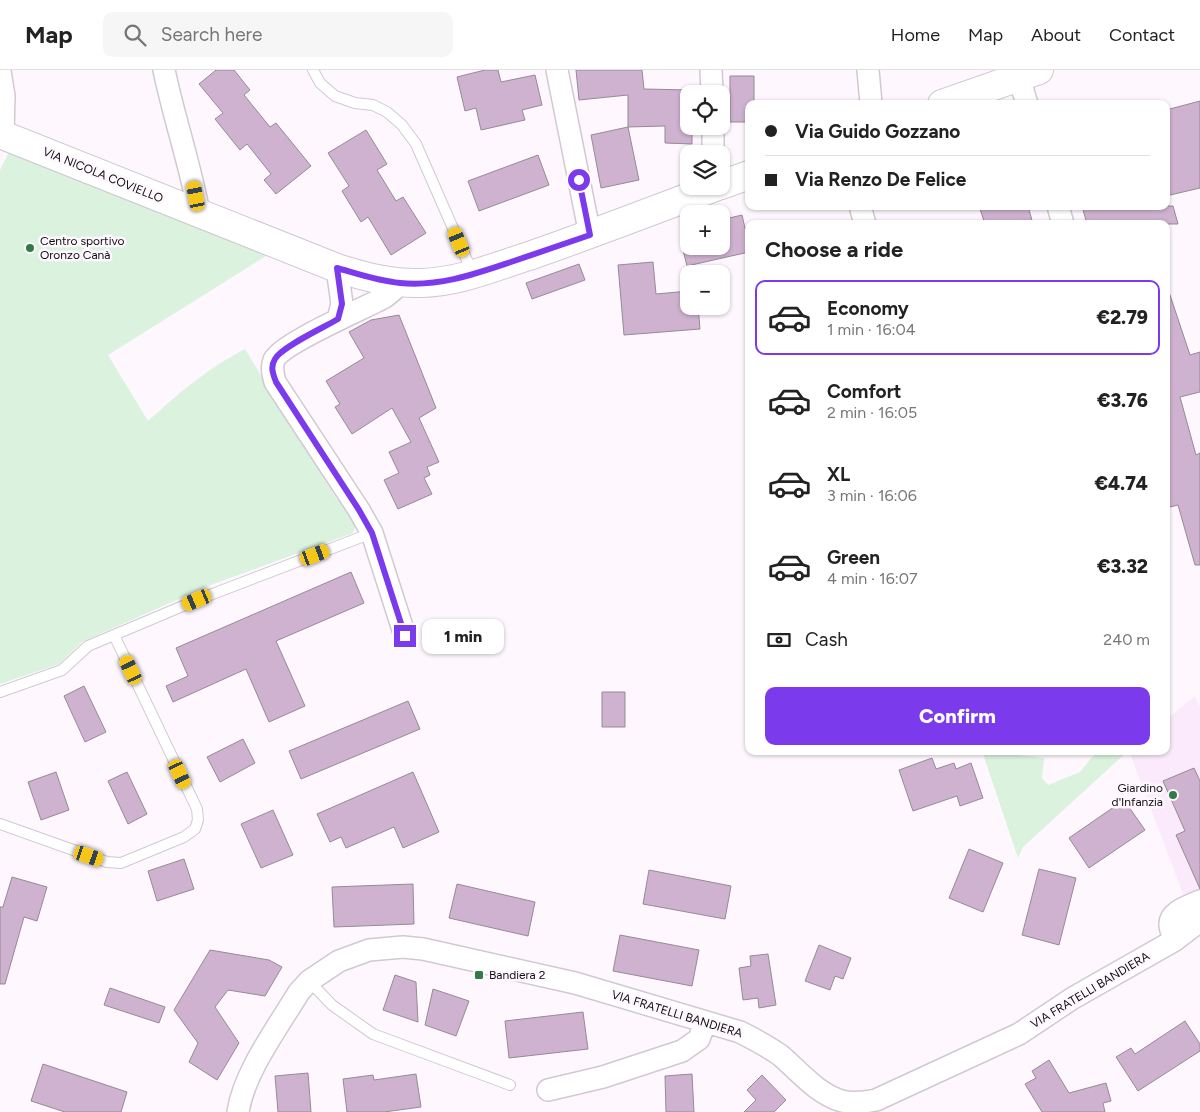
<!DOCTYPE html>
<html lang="en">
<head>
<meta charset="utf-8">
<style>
	body { margin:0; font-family:Figtree,sans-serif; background:#f6f6f6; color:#222; height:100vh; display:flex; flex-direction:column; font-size:19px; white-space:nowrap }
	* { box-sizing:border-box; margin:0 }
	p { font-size:16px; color:#767676 }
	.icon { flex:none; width:28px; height:28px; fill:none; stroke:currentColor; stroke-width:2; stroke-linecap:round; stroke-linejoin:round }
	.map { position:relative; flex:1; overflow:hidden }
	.panel { position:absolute; left:745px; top:150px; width:425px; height:535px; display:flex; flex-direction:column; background:#fff; border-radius:10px; box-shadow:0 1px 4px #0004 }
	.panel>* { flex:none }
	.banner { position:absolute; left:745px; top:30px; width:425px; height:110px; border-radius:10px; box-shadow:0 1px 4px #0004; display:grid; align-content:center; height:110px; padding:0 20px; background:#fff }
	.tools { position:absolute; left:680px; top:15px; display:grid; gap:10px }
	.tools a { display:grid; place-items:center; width:50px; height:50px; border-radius:10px; background:#fff; box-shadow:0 1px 4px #0004; font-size:25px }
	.end { position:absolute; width:22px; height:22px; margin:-11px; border:6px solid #7c3aed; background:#fff; box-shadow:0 0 0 2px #fff }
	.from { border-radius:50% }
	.bubble { position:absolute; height:35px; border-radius:10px; background:#fff; box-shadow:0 1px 4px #0004; font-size:16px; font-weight:800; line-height:35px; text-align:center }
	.car { position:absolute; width:15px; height:30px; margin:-15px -8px; border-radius:6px; box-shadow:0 0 4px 1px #0007; background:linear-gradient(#f5c518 24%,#345 0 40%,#f5c518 0 76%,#345 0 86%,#f5c518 0) }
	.banner b { display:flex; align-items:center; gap:18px; height:48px; font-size:19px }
	.banner b+b { border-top:1px solid #e0e0e0 }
	.banner i { width:12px; height:12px; background:#222 }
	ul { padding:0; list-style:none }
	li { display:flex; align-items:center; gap:15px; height:75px; margin:0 10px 8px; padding:0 10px; border:2px solid transparent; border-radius:10px }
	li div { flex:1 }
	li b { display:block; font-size:19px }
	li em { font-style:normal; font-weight:800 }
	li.current { border-color:#7c3aed }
	li>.icon { width:45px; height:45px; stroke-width:1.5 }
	h2 { padding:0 20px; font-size:22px; line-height:60px }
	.pay { display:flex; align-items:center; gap:12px; height:55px; padding:0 20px; font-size:19px }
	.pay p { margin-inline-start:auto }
	.action { display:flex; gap:10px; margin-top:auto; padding:10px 20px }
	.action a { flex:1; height:58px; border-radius:10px; background:#7c3aed; color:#fff; font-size:20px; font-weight:800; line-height:58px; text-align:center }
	header { display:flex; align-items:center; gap:30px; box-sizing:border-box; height:70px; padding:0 25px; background:#fff; border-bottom:1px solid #e0e0e0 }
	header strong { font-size:24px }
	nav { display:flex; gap:28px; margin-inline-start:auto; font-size:18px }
	.search { width:350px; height:45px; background:#f6f6f6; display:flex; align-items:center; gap:12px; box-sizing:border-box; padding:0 18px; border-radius:10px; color:#767676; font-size:19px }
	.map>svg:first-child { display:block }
</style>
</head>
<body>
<header>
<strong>Map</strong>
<div class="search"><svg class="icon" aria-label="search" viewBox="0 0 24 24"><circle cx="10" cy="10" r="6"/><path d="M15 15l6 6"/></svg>Search here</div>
<nav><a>Home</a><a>Map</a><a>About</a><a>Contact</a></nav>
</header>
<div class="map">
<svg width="1200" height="1042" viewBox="0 0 1200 1042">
	<rect width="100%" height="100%" fill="#fef8fe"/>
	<!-- built -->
	<path fill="#faeafb" d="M1195 626 1200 638V819L1184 826 1129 681H1166V650Z"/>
	<!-- green -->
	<path fill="#daf2de" d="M9 82 269 184 108 285 148 351C180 322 207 299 245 279L336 428 347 439 356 454 353 463 208 516 82 572 59 594 0 614V100Z
		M982 681H1007L1009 684 1044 688 1042 708 1048 715 1080 702 1097 681H1128L1023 777 1018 788Z"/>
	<!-- building -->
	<path fill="#cfb1d0" stroke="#948b94" d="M216 0H234L250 20 244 25 270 57 276 53 311 96 276 124 264 110 271 104 247 74 240 80 215 49 223 43 199 14Z
		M485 0H498L501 12 535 5 542 35 522 40 525 50 481 60 476 38 465 41 457 7Z
		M576 0H642L644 19 689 20V56H692V74L665 73V56L628 57V25L579 30Z
		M730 6H754V34H749V52H730Z
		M1200 31V118L1166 126V40Z
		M628 57 639 110 601 118 591 65Z
		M366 60 387 94 377 100 396 131 403 127 426 163 391 185 368 147 361 152 342 121 349 116 328 83Z
		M538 85 549 115 479 141 468 111Z
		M979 136H1028L1033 154H985Z
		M1082 136H1173L1178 154H1087Z
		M742 145 749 175V182L687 196 682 176H721V150Z
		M653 192 656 224 689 221V236H698L700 259 624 265 618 195Z
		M579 194 585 210 532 229 526 213Z
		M1166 222H1169L1190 285 1200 282V322L1180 327 1196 385 1200 383V495H1195L1178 435 1166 438Z
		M399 245 436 338 419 348 439 392 427 397 430 405 424 408 432 424 398 439 384 410 399 403 389 382 411 372 392 338 352 364 335 337 340 334 326 311 364 288 349 262 371 250Z
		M351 502 364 533 276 571 305 636 269 652 246 599 173 632 166 616 188 606 176 578Z
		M84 616 106 662 85 672 64 626Z
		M602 622H625V657H602Z
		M408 631 420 659 301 709 289 681Z
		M243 669 255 693 220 712 207 687Z
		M932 688 936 699 954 693 956 699 971 693 983 728 960 736 957 726 913 741 899 700Z
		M1194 698 1200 711V819L1176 765 1185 761 1163 711Z
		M56 702 69 740 41 750 28 712Z
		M127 702 147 744 128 754 108 711Z
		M413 702 439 762 403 778 394 757 346 778 341 767 330 772 317 744Z
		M1124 730 1145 760 1089 798 1069 768Z
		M273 740 293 785 261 798 241 754Z
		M969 779 1003 793 983 842 949 828Z
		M184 789 194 819 157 831 148 801Z
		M1039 799 1076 808 1059 875 1022 865Z
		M649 800 731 816 725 849 643 834Z
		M12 807 47 817 37 851 24 847 5 914H0V837H3Z
		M413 814 414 854 334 857 332 817Z
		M457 814 535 832 528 866 449 848Z
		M620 865 699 880 692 916 613 901Z
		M819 875 851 888 843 909 835 906 830 920 805 911Z
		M210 880 269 890 282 897 265 926 228 920 215 937 239 973 217 1010 189 992 198 973 174 940Z
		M768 884 776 935 759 938 758 928 743 930 739 898 751 896 750 886Z
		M395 905 416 912 418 952 383 940Z
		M110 918 165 937 159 953 104 935Z
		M433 919 469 931 456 966 425 955Z
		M583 942 588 979 509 988 505 951Z
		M1185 951 1200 974V981L1138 1021 1116 987 1131 978 1135 984Z
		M1049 990 1069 1023 1106 1013 1111 1031 1103 1033 1105 1042H1042L1025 1014 1036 1008 1032 1001Z
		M43 994 127 1022 121 1042H65L31 1031Z
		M308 1003 311 1042H278L275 1006Z
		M416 1004 421 1037 384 1042H347L343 1009 373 1005 374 1010Z
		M692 1004 694 1042H666L665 1006Z
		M762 1005 786 1030 774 1042H744L756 1030 747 1020Z"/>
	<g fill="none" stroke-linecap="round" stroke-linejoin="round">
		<defs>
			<path id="service" d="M313 0 320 13 335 26 355 33 373 35 387 42 402 55 416 74 473 204
				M0 622 62 600 88 576 197 530 372 463
				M0 754 107 792 121 793 184 767 195 759 198 750 197 739 114 565
				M309 911 332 935 373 964 510 1015"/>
			<path id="minor" d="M164 0C174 48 190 94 199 143
				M557 0 590 165
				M711 0 712 24
				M868 0 871 34
				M0 1 4 26 3 65
				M1019 7 1027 34
				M713 56V84
				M860 136 865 154
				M1058 136 1063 154
				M337 198 342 234 338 249
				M401 213C395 218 389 225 383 228 363 239 282 273 274 290 271 298 273 304 275 312L359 440 372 463 405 566
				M1175 870C1173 865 1170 860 1170 855 1169 841 1190 836 1200 831
				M548 1020 603 1007 682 981 699 969 705 952
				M238 1042C244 1002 278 957 299 922L309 911 339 891 369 880 403 877 423 879 575 913 740 962C754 969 767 976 780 985 799 1001 817 1024 842 1031 853 1034 865 1032 876 1030L1019 964 1073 928 1175 870 1200 851"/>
			<path id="secondary" d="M942 34 1039 0
				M0 64 337 198C365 207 392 214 422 213 459 212 494 197 529 186 592 164 655 140 718 116
				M721 115 749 105"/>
		</defs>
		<!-- service casing -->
		<use href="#service" stroke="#d2c8d2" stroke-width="12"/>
		<!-- minor casing -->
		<use href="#minor" stroke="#d2c8d2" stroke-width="24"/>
		<!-- secondary casing -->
		<use href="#secondary" stroke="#d2c8d2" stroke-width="30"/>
		<!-- service -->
		<use href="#service" stroke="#fff" stroke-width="10"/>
		<!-- minor -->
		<use href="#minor" stroke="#fff" stroke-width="21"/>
		<!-- secondary -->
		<use href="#secondary" stroke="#fff" stroke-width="28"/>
	</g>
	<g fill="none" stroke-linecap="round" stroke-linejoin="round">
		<!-- route -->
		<path stroke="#7c3aed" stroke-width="6" d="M405 566 372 463 359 440 276 312C273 304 270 297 275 289 281 277 325 257 338 249L342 234 337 198C358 204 378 211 400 213 439 217 475 204 511 192 537 183 564 174 590 165L579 110"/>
	</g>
	<!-- markers -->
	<g fill="#327a47" stroke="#fef8fe" stroke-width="2">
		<circle cx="30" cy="178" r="5"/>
		<circle cx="1173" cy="725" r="5"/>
		<rect x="474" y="900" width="10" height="10" rx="2.5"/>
	</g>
	<g text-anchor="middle" stroke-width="5" stroke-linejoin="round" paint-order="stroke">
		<!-- street labels -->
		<g font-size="12" fill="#0f0c0f" stroke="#fef8fe">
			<text transform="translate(103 105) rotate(22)" y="4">VIA NICOLA COVIELLO</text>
			<text transform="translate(1090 920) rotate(-31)" y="4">VIA FRATELLI BANDIERA</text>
			<text transform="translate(677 944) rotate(17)" y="4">VIA FRATELLI BANDIERA</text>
		</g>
		<!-- poi labels -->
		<g font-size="12" fill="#0f0c0f" stroke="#fef8fe" text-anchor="start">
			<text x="40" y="175">Centro sportivo<tspan x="40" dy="14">Oronzo Canà</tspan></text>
			<text x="1163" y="722" text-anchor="end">Giardino<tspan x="1163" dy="14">d'Infanzia</tspan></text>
			<text x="489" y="909">Bandiera 2</text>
		</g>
	</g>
</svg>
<div class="tools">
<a><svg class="icon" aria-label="locate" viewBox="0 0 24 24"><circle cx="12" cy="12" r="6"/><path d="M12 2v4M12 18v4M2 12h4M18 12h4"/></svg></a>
<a><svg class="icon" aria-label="layers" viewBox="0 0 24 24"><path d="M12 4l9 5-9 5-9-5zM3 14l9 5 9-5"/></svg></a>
<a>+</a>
<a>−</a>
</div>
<i class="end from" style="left:579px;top:110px"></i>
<i class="end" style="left:405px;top:566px"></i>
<div class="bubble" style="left:422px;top:549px;width:82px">1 min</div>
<i class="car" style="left:196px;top:126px;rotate:349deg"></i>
<i class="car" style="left:459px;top:172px;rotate:337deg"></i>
<i class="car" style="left:315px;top:485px;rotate:69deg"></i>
<i class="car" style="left:197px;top:530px;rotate:247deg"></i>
<i class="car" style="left:131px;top:600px;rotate:335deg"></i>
<i class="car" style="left:180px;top:704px;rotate:155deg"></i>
<i class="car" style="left:89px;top:786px;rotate:109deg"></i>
<div class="banner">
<b><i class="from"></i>Via Guido Gozzano</b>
<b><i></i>Via Renzo De Felice</b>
</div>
<section class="panel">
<h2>Choose a ride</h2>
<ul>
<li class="current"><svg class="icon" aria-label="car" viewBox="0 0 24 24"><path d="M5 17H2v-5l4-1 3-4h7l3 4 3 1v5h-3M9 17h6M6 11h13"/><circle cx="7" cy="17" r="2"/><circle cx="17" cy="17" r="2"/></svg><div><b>Economy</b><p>1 min · 16:04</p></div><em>€2.79</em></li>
<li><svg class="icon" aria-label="car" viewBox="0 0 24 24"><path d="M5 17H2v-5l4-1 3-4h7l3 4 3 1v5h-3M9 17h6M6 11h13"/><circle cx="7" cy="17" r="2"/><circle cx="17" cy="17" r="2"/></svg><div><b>Comfort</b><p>2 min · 16:05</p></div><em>€3.76</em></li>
<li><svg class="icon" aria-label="car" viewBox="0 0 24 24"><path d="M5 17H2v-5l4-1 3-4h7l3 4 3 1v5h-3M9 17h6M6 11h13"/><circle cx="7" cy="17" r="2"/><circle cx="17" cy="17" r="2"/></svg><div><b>XL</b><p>3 min · 16:06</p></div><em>€4.74</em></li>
<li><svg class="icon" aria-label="car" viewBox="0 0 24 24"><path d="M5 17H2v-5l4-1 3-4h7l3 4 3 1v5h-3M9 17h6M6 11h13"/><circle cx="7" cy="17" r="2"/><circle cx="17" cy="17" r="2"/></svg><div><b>Green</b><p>4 min · 16:07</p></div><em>€3.32</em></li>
</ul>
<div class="pay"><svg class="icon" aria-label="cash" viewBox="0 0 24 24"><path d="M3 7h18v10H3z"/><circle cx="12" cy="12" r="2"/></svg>Cash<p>240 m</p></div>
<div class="action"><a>Confirm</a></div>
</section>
</div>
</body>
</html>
